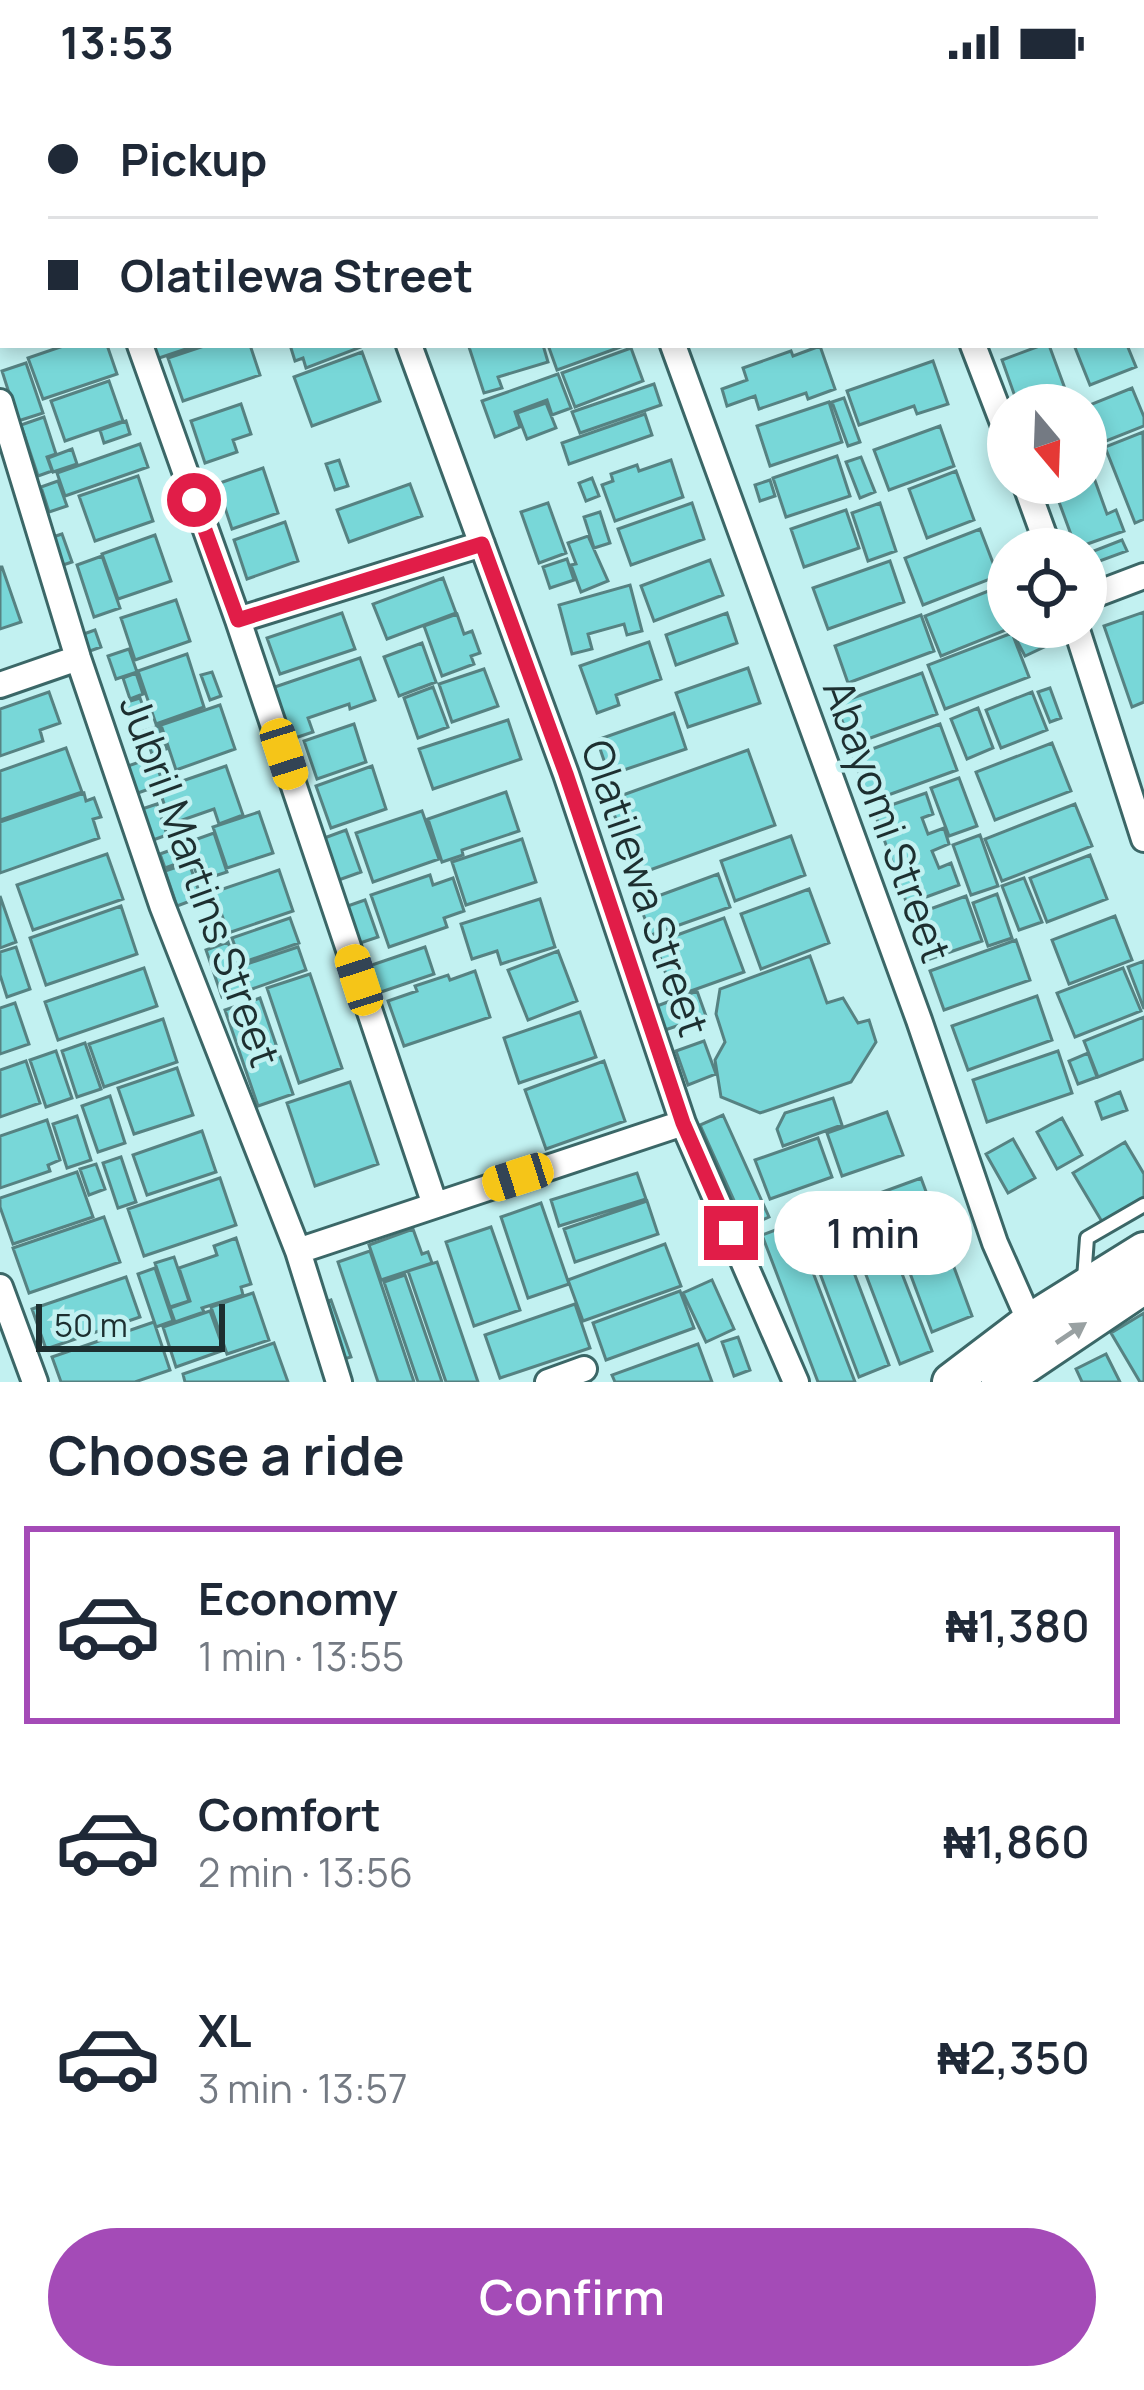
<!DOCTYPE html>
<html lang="en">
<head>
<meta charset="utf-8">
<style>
	body { margin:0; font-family:Manrope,sans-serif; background:#f2f2f3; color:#1f2937; height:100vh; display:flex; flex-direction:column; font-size:45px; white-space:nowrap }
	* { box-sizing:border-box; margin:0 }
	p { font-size:39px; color:#747a83 }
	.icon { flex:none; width:66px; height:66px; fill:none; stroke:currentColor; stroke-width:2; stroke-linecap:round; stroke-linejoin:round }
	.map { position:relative; height:1298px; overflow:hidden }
	.side { display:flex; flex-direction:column; background:#fff; flex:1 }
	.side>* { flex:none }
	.hud { position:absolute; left:0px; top:0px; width:1146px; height:264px; box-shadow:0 6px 18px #0003; display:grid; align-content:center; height:264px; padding:0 48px; background:#fff }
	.needle { width:78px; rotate:161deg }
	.tools { position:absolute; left:987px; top:300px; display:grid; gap:24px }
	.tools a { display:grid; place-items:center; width:120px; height:120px; border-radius:50%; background:#fff; box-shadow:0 6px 18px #0003; font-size:60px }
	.scale { position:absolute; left:36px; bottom:30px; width:189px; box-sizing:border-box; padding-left:12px; border:6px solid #1d2f30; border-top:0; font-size:33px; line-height:42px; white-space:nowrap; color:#1d2f30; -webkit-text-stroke:9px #c2f1f1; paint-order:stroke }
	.end { position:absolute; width:54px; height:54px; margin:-27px; border:15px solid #e11d48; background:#fff; box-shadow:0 0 0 6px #fff }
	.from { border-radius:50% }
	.bubble { position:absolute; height:84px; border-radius:42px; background:#fff; box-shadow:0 6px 18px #0003; font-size:39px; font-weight:600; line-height:84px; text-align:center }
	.car { position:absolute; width:36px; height:72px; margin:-36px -18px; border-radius:15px; box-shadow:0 0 9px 3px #0007; background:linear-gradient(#f5c518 24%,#345 0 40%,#f5c518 0 76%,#345 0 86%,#f5c518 0) }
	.hud b { display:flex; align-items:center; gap:42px; height:114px; font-size:45px }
	.hud b+b { border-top:3px solid #e0e1e3 }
	.hud i { width:30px; height:30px; background:#1f2937 }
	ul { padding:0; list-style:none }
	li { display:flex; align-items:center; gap:36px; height:198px; margin:0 24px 18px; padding:0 24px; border:6px solid transparent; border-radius:0px }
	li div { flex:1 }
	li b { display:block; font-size:45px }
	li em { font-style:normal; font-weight:600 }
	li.current { border-color:#a44bb7 }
	li>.icon { width:108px; height:108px; stroke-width:1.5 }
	h2 { padding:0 48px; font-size:54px; line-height:144px }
	.cta { display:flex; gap:24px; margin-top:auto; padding:24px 48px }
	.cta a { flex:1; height:138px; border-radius:72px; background:#a44bb7; color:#fff; font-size:48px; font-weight:600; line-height:138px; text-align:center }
	.status { display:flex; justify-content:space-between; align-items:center; height:84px; padding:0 60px; background:#fff; direction:ltr }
	.status svg { height:33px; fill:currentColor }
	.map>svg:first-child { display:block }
</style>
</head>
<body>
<div class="status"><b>13:53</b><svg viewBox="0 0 49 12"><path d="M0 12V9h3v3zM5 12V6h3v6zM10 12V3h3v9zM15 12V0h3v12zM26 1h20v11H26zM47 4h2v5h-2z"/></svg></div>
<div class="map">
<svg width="1144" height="1298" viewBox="0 0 1144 1298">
	<rect width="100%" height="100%" fill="#c2f1f1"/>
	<!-- building -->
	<path fill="#78d7d8" stroke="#568282" stroke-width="3" d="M0 0H7L8 3H3V74L0 75Z
		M347 0H433L434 3H348Z
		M722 0H822L823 3H723Z
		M66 261H107L117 290 43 315 28 274Z
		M151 261H198L156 275Z
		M207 261H250L260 291 183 317 168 274Z
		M290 261H360L361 263 306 284 303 274 295 277Z
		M476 261H543L548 278 498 293 502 304 484 309 469 263Z
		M548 261H626L557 286Z
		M1042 261H1049L1071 321H1018L1002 276Z
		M1074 261H1127L1136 283 1090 301Z
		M820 262 835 305 808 315 806 309 759 325 755 312 727 322 722 305 747 296 743 284 791 267 793 272Z
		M631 264 643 297 575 323 562 289Z
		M362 268 380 317 312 342 294 293Z
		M933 277 948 320 917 330 914 322 859 341 847 307Z
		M26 279 43 329 18 337 2 287Z
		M558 290 571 324 552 331 547 316 515 328 520 343 495 353 482 317Z
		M109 297 123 337 65 357 51 317Z
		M654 300 661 321 580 349 572 328Z
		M1132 304 1144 333V342L1101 359 1087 322Z
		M844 314 860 358 848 362 832 318Z
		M829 318 842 358 770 382 757 342Z
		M546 319 556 344 527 355 517 329Z
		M241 320 251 350 233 356 237 368 205 379 191 337Z
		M645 330 652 351 569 380 562 359Z
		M44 333 56 370 47 373 52 387 38 392 21 341Z
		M126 337 130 350 104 359 100 346Z
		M940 342 954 382 889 406 874 366Z
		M1143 348 1144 435 1135 439 1105 363Z
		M140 360 148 383 65 412 57 389Z
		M72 365 77 380 53 388 48 374Z
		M837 372 850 412 786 433 773 394Z
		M861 373 875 408 860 414 846 378Z
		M339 376 348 402 335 406 326 380Z
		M671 376 683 413 615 437 602 401 613 397 611 390 637 381 639 387Z
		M1089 380 1107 430 1116 426 1124 447 1076 464 1052 399H1086V381Z
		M263 384 278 429 232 445 217 400Z
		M956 387 974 436 927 454 909 405Z
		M138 392 153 437 95 457 79 412Z
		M592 394 599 412 586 417 579 399Z
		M770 396 775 412 760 417 755 401Z
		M58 397 67 422 49 428 41 403Z
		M410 400 422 432 349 458 337 426Z
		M548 419 566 469 539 479 521 428Z
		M692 419 704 455 631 481 618 445Z
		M880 419 896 467 868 477 852 429Z
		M846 426 859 464 804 483 791 445Z
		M600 428 610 459 594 464 584 433Z
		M285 438 298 477 247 495 234 456Z
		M980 445 998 492 923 521 905 474Z
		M62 450 72 478 60 482 50 454Z
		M155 451 171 497 118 515 102 470Z
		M588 452 608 497 581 508 571 481 576 480 568 459Z
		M1122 456 1127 467 1086 482V470Z
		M102 472 120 524 94 533 77 481Z
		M567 475 574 496 550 504 543 483Z
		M710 476 723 511 654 537 641 502Z
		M890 477 904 518 828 545 813 504Z
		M0 483H2L21 538 0 545Z
		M443 494 456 529 387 555 373 520Z
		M630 501 642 547 627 551 624 540 588 550 592 565 572 570 559 521Z
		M996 504 1008 535V543L1011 544 941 572 925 532Z
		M176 516 190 557 135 576 121 534Z
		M1144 528V618L1132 623 1104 542Z
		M342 529 355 565 280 590 267 554Z
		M727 529 737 559 676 581 666 551Z
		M457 530 464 550 472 547 480 569 471 572 474 580 442 592 424 542Z
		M921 531 934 567 848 599 835 562Z
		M1035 545 1044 563 1025 572 1016 555Z
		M95 546 101 563 87 568 81 551Z
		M1012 549 1029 593 945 625 928 581Z
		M649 558 661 595 616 611 619 621 597 629 580 582Z
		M422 559 436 598 399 612 384 573Z
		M129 565 137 588 116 595 108 572Z
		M187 570 204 623 156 640 138 587Z
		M360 574 375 616 350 625 349 620 308 634 313 648 283 658 266 606Z
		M748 584 760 619 688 643 676 609Z
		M484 585 498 622 452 638 439 600Z
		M212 588 221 612 210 616 201 591Z
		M136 589 143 610 130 615 123 594Z
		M922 589 937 630 851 661 836 620Z
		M433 603 448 643 418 654 404 614Z
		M1050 604 1061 634 1050 638 1038 608Z
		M49 608 60 639 40 646 43 657 0 672V625Z
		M1032 608 1047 646 1001 664 986 626Z
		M140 614 148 636 132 642 124 619Z
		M220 621 235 665 176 686 161 641Z
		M978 624 993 664 967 675 951 635Z
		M674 629 686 665 609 691 597 656Z
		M508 636 521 675 433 705 419 665Z
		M354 640 366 678 317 695 304 657Z
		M940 640 957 686 869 718 853 672Z
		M159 642 166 665 152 670 144 647Z
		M1052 659 1071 707 995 736 976 688Z
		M66 664 82 708 0 736V687Z
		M748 666 775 741 636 791 609 716Z
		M154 673 163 700 135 710 125 683Z
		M226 682 243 731 219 740 214 725 171 740 159 705Z
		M372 682 386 725 331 744 316 702Z
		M959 694 977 742 949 752 931 704Z
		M506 708 519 747 462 766 463 771 442 778 428 735Z
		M84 709 86 717 94 714 101 733 93 735 99 754 0 789V738Z
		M926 709 933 730 922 734 928 750 944 744 949 760 932 767 939 784 951 779 959 801 907 820 874 727Z
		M157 720 167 751 153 756 142 725Z
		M1075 720 1092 762 1002 797 985 755Z
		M422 727 439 775 373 798 356 749Z
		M259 728 273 769 227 784 213 743Z
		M346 746 361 788 333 798 319 756Z
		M214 749 227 788 199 797 186 759Z
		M980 751 998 802 971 811 953 761Z
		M791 752 805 791 735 817 721 777Z
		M522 755 536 798 466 821 452 778Z
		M182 762 187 776 165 784 160 770Z
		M107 770 123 815 33 846 17 801Z
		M1090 771 1107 815 1047 838 1030 794Z
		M189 779 201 813 177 822 165 787Z
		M279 786 293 827 228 849 214 808Z
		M718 790 730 823 651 851 639 819Z
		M430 791 433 801 453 794 464 827 444 834 447 843 389 863 371 811Z
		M1024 794 1042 838 1019 846 1002 802Z
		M809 805 829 859 761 885 741 830Z
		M997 810 1012 854 988 862 973 819Z
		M0 812 16 858 0 864Z
		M966 812 982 857 927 876 911 832Z
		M540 815 555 863 501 880 497 867 472 875 461 840Z
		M365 816 378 853 351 862 339 825Z
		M121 822 137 870 46 901 30 854Z
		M1115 832 1132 876 1069 900 1052 856Z
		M290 834 299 859 241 879 232 854Z
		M724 834 744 888 674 913 655 859Z
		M1016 856 1030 896 944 926 930 887Z
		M228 858 244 905 222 913 206 866Z
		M16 863 30 905 7 913 0 891V868Z
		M298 863 306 886 249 906 241 882Z
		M425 863 434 890 378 909 369 882Z
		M558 867 577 917 528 936 508 886Z
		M810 872 827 919 843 914 858 939 869 936 876 958 851 998 760 1029 721 1013 715 976 725 958 716 930 720 905Z
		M1144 877V925L1128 883Z
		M144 884 157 922 58 956 45 918Z
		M1123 884 1141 927 1075 953 1057 909Z
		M475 887 490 933 404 962 388 917 417 907 415 902 448 891 450 896Z
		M310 890 342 984 299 999 267 904Z
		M697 907 706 932 665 946 657 922Z
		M1037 912 1052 956 968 986 952 942Z
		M260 914 293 1010 258 1022 225 926Z
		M15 919 29 960 0 970V924Z
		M580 928 596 973 519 999 504 954Z
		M1144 933V975L1098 993 1084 957Z
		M163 935 177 978 104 1003 89 960Z
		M704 957 716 990 688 1001 676 967Z
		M85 959 101 1005 77 1013 62 967Z
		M56 967 72 1014 46 1023 30 976Z
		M1058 967 1072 1009 987 1038 973 996Z
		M1088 969 1097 993 1078 1000 1069 977Z
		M26 977 40 1019 0 1033V986Z
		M604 977 625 1037 546 1065 525 1006Z
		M177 984 193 1031 134 1050 118 1004Z
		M350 998 378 1080 315 1102 287 1019Z
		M1120 1008 1127 1026 1102 1035 1096 1018Z
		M110 1012 125 1059 98 1068 82 1022Z
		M833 1014 842 1041 783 1062 777 1045 785 1029Z
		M887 1028 903 1071 842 1092 827 1049Z
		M723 1031 769 1133 746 1143 700 1041Z
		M77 1032 91 1076 67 1084 53 1040Z
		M1062 1034 1082 1071 1057 1085 1037 1048Z
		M47 1036 60 1076 48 1081 50 1087 0 1104V1052Z
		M202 1047 216 1088 147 1111 133 1071Z
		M818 1054 832 1093 770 1115 755 1076Z
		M1013 1055 1035 1094 1008 1109 986 1070Z
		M1125 1058 1144 1090V1118L1104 1141 1073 1089Z
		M121 1073 136 1118 118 1124 103 1079Z
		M96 1080 105 1105 89 1111 80 1085Z
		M77 1088 93 1133 13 1160 0 1123V1114Z
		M637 1089 646 1115 559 1142 551 1116Z
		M220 1094 236 1141 144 1172 128 1125Z
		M921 1094 972 1232 932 1248 880 1109Z
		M873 1115 932 1267 900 1280 842 1128Z
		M647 1117 658 1150 575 1178 564 1145Z
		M541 1119 569 1200 528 1214 501 1133Z
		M828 1120 889 1281 859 1293 798 1131Z
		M104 1133 120 1178 29 1209 13 1164Z
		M794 1139 855 1298H818L762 1151Z
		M491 1143 520 1226 474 1242 446 1158Z
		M413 1145 422 1170 428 1168 432 1179 381 1196 369 1161Z
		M236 1154 251 1200 241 1203 243 1211 202 1224 204 1228 175 1238 170 1224 190 1217 179 1184 217 1171 214 1162Z
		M665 1160 681 1202 583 1237 568 1196Z
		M370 1167 414 1298H378L338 1178Z
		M174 1173 189 1217 170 1223 155 1179Z
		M437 1178 478 1298H446L408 1187Z
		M155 1184 173 1237 156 1243 138 1190Z
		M405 1191 442 1298H418L384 1198Z
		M126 1193 140 1233 46 1265 32 1225Z
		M712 1196 734 1245 706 1258 683 1209Z
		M680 1207 694 1244 606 1276 593 1239Z
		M253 1209 269 1256 227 1270 211 1223Z
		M331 1216 351 1273 337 1277 318 1221Z
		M575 1220 590 1264 500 1294 485 1251Z
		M210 1227 224 1266 176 1283 163 1243Z
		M1144 1229V1298H1140L1111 1249Z
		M154 1238 170 1286 135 1298H61L52 1273Z
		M738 1253 750 1286 734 1292 722 1258Z
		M274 1259 288 1298H185L183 1290Z
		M698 1260 712 1298H615L612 1291Z
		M1106 1270 1120 1298H1082L1076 1285Z"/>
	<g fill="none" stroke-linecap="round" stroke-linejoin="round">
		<defs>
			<path id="service" d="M1084 1195 1087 1154 1144 1121"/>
			<path id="minor" d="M51 0 52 3
				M317 0 318 3
				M581 0 582 3
				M877 0 878 3
				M1143 132H1144
				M140 261 238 536 435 1121
				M409 261 566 690 683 1039 796 1298
				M673 261 919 936 995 1159 1030 1238
				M973 261 1008 352
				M0 318 78 574 162 821 298 1167 339 1298
				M1025 399 1049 465
				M1086 514 1144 492
				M238 536 482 460
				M1076 543 1144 755
				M0 601 78 574
				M298 1167 683 1039
				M0 1203 35 1298
				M548 1298 584 1285"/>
			<path id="secondary" d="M951 1298 1030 1238 1144 1167
				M1000 1298 1144 1201"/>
		</defs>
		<!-- service casing -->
		<use href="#service" stroke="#3b6767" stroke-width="18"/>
		<!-- minor casing -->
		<use href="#minor" stroke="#3b6767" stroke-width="30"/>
		<!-- secondary casing -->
		<use href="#secondary" stroke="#3b6767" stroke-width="42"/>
		<!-- service -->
		<use href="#service" stroke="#fff" stroke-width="12"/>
		<!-- minor -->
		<use href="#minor" stroke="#fff" stroke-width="24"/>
		<!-- secondary -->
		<use href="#secondary" stroke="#fff" stroke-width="36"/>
	</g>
	<!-- one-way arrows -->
	<defs><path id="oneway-solid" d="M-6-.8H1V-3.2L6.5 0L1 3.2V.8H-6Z" transform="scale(3)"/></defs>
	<use fill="#99a1a2" href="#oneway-solid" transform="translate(1071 1249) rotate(-34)"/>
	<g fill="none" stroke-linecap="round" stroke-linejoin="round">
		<!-- route -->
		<path stroke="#e11d48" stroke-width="15" d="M194 416 238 536 482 460 566 690 683 1039 731 1149"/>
	</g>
	<g text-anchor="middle" stroke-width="9" stroke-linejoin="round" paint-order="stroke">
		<!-- street labels -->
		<g font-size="42" fill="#1d2f30" stroke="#c2f1f1">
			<text transform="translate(887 737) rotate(70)" y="15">Abayomi Street</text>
			<text transform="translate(200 797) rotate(70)" y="15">Jubril Martins Street</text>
			<text transform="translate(645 804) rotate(71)" y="15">Olatilewa Street</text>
		</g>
	</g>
</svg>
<div class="tools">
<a><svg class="needle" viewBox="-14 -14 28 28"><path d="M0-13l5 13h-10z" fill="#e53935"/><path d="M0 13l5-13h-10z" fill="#747a83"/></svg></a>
<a><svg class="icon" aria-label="locate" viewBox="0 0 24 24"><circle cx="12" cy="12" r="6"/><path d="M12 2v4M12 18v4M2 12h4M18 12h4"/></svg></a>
</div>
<div class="scale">50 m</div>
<i class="end from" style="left:194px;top:416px"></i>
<i class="end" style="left:731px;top:1149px"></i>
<div class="bubble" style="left:774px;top:1107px;width:198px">1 min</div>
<i class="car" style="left:284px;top:670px;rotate:162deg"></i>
<i class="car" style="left:359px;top:896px;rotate:342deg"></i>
<i class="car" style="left:518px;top:1093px;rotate:252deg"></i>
<div class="hud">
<b><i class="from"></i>Pickup</b>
<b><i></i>Olatilewa Street</b>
</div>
</div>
<section class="side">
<h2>Choose a ride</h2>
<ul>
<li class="current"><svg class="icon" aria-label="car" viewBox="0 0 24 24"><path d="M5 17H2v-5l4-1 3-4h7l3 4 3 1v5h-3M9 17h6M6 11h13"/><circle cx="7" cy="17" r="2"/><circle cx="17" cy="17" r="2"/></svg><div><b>Economy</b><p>1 min · 13:55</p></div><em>₦1,380</em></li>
<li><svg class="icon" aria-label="car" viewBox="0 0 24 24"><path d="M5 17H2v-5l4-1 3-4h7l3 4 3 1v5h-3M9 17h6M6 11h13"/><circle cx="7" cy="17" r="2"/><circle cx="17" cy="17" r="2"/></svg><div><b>Comfort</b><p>2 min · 13:56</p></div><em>₦1,860</em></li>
<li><svg class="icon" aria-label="car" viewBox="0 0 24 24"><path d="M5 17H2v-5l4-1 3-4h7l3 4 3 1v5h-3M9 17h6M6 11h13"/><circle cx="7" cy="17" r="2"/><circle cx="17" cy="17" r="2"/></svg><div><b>XL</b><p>3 min · 13:57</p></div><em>₦2,350</em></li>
</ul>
<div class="cta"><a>Confirm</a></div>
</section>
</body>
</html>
